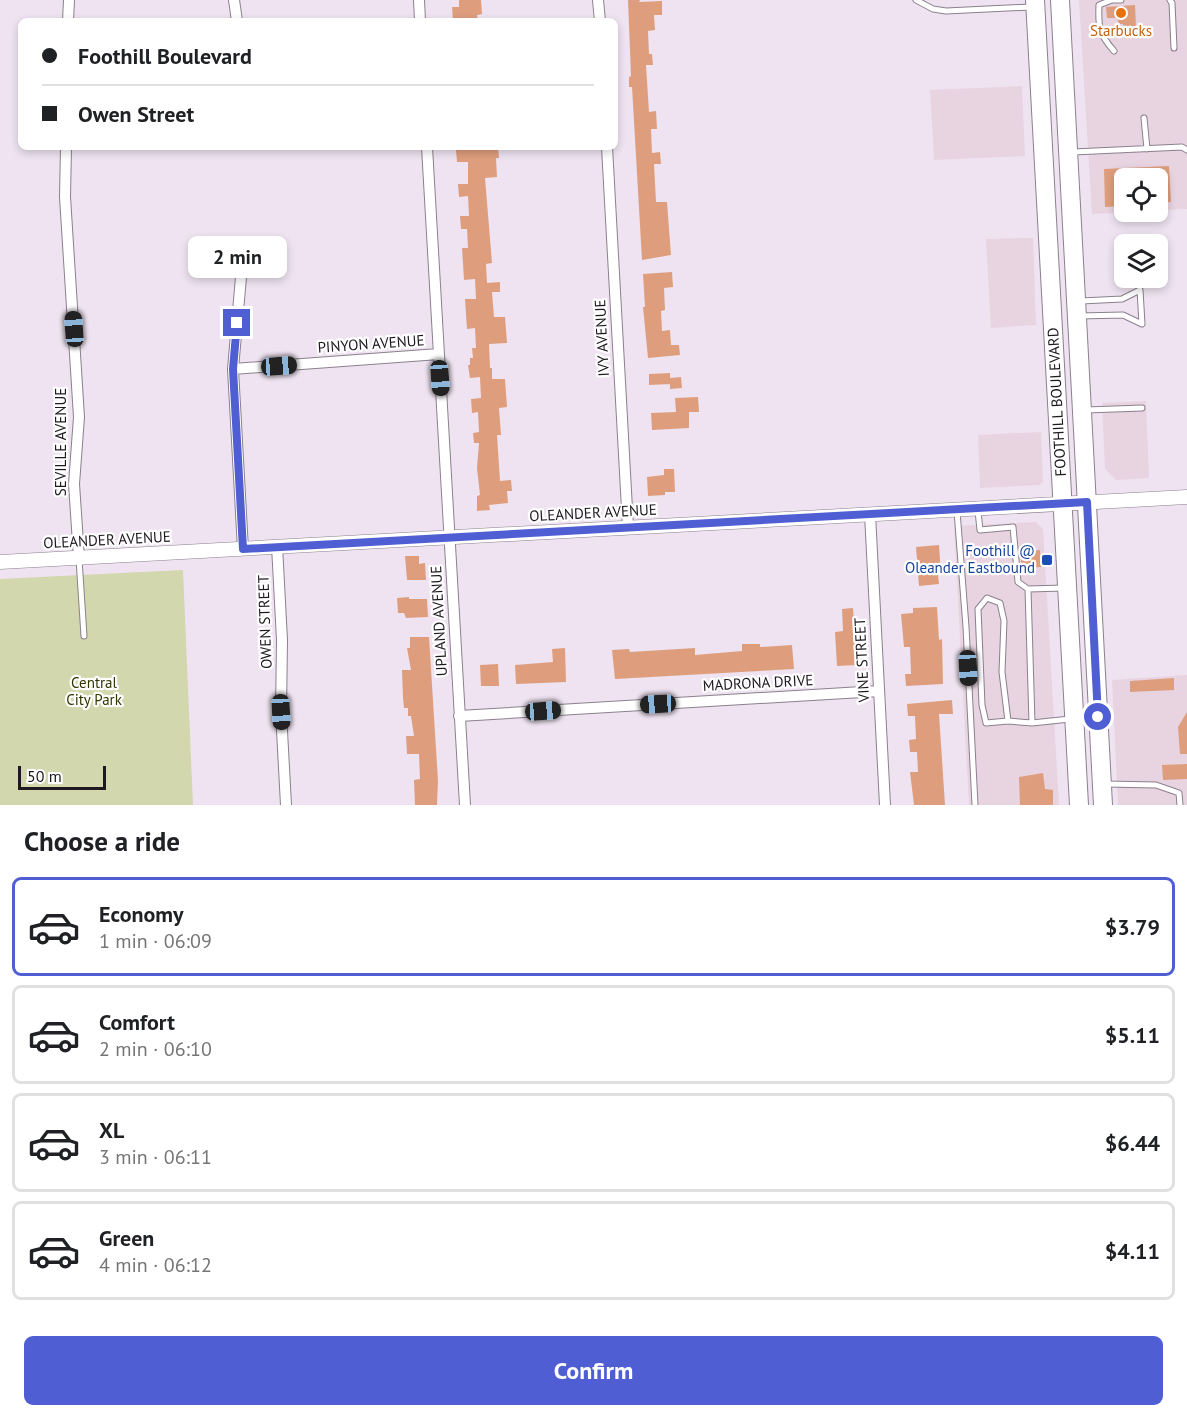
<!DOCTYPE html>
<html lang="en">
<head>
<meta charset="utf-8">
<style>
	body { margin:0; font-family:"PT Sans",sans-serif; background:#f6f6f6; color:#202124; height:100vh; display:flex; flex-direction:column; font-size:22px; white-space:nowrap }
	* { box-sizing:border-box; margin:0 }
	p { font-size:20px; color:#757577 }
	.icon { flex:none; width:33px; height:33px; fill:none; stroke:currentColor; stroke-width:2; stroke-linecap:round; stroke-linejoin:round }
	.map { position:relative; height:805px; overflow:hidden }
	.details { display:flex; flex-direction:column; background:#fff; flex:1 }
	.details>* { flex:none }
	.banner { position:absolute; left:18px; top:18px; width:600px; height:132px; border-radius:9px; box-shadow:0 3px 9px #0003; display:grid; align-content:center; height:132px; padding:0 24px; background:#fff }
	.fabs { position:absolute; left:1114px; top:168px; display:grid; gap:12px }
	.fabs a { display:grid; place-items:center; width:54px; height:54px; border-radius:9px; background:#fff; box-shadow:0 3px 9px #0003; font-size:30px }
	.scale { position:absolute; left:18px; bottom:15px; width:88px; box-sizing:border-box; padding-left:6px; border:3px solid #1d191e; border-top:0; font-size:16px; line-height:21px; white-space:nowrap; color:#1d191e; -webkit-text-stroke:4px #fff; paint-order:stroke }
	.end { position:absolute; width:27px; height:27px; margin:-14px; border:8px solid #505ed3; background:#fff; box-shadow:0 0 0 3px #fff }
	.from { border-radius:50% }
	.bubble { position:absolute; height:42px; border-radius:9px; background:#fff; box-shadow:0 3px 9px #0003; font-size:20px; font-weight:700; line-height:42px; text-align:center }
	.car { position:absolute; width:18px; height:36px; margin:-18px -9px; border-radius:8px; box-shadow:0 0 4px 2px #0007; background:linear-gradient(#222 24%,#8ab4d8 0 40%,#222 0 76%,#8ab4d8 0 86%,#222 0) }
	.banner b { display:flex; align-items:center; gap:21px; height:57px; font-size:22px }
	.banner b+b { border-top:2px solid #e0e0e0 }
	.banner i { width:15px; height:15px; background:#202124 }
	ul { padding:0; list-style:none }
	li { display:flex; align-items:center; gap:18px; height:99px; margin:0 12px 9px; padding:0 12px; border:3px solid #e0e0e0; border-radius:9px }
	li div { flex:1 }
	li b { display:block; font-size:22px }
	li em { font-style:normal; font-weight:700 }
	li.selected { border-color:#505ed3 }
	li>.icon { width:54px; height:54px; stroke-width:1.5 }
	h2 { padding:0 24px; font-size:27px; line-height:72px }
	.cta { display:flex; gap:12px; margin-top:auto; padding:12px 24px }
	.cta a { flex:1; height:69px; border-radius:9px; background:#505ed3; color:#fff; font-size:24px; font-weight:700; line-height:69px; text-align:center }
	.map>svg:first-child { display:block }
</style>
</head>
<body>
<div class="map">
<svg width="1187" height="805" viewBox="0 0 1187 805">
	<rect width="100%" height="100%" fill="#efe3f1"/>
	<!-- commercial -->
	<path fill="#e8d3e0" d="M1079 0H1187V209L1158 210V178H1125V212H1137L1092 214Z
		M1022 86 1025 156 934 160 930 90Z
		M1033 238 1036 325 991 328 986 239Z
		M1146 401 1149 478 1116 480 1105 469 1102 403Z
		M1041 432 1043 482 1039 485 980 488 978 435Z
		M1036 522 1043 529 1059 805H969L954 526Z
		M1187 675V805H1118L1112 680Z"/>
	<!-- green -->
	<path fill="#d2d7ad" d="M183 570 193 805H0V579Z"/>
	<!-- building -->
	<path fill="#de9e7d" d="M459 0H481L482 14 477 15 478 21H453L452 7H459Z
		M628 0H640L639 2 662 1V15H654L655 30 648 31 649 54H652L653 65H646L649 112 656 111 657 129H651L652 153 660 152 661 164H654L656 202H667L671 255 642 260 632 87H629V77L631 76Z
		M1135 5 1136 27H1124L1123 24H1119L1117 18H1107L1106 7Z
		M498 147 499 158H496L497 177 485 178 492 263 486 264 487 283 500 282V292H492L494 317H505L507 343 489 344 490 368H492V379H505L507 407 499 408 501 435H497L500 481 511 480 512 491H507L508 503 489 505 490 510 477 511V496L480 495 477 468 479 443H474L473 433 479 432 478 412 472 413 471 399 481 398 480 377 470 378 468 365H470V358H473L472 348H476L475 328 467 329 465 299H476L475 279 464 280 462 248H468L467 229H461L460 216H469L468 196 459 197 458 184H468V162H457L456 150Z
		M1169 166 1171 202 1158 203V178H1125V206L1105 207 1104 169Z
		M672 272 673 287 664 288 665 310 661 311 662 331 670 330 671 345H679L680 355 648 358 643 307H645L643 274Z
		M670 373V384L649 385V374Z
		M681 377 682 388 670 389V378Z
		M698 397 699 412H689V428L652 430 651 413 676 412 675 398Z
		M664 469H674L675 492H665V495L648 496 647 477 664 475Z
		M939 545 941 575H938L939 584 919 586 916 547Z
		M1040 550 1041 567 1022 568 1020 552Z
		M405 556H419V564L425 563 426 580H407Z
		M409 597V599H427L428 617 406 618 404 613H398L397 598Z
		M937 607 939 640 942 639 943 684 906 686 905 674H911L910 647H904L901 614 913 613V608Z
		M853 608 857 665 837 666 835 632 843 631 842 609Z
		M410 637H429L438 781 437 805H415L414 780 420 779 419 754H407L406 736H414L411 716H408V708H404L403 698 402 670H411L407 648H410Z
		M742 644H760V647L792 645 794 669 615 679 612 650 629 649 630 652 695 648V655L742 651Z
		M565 648 566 682 516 684 515 665 553 662 552 649Z
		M498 664 499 686H481L480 665Z
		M1174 678V690L1130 692V681Z
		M952 700 953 714H939L945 805H914L910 772H918L917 752H910L909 740 916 739 915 716H908L907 704Z
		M1187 712V754H1180L1178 727Z
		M1187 764V779L1163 780 1162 765Z
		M1043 773 1045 789 1053 790V805H1020L1019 777Z"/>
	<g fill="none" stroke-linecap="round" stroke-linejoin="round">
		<defs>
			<path id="service" d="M916 0 933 9 946 11 1031 7
				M1170 0 1172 3 1174 48
				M1114 51C1099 34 1098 27 1099 5L1112 0H1121
				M1144 118 1147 149
				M1073 152 1182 147 1187 150
				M1079 316 1123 315 1142 324 1140 290 1122 299 1081 301
				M1086 410 1142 408
				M957 511 966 627 975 805
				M978 511 980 530 1013 527 1018 582 1028 589 1064 588
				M79 559 84 636
				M1028 589 1032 723 1070 719
				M1008 721 1002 672 1004 621 1000 603 987 598 978 609 982 705 986 723 1008 721 1032 723
				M1106 784 1156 785 1179 793 1180 805"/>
			<path id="minor" d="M234 0 237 21
				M419 0 420 21
				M598 0 600 21
				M68 21 69 0
				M66 147 65 197 79 417 74 484 79 558
				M427 147 465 805
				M607 147 628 527
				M241 277 233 369 243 549
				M233 369 439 354
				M870 514 885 805
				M277 546 282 640 281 712 286 805
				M459 716 879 691"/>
			<path id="tertiary" d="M0 562 1187 497"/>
			<path id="primary" d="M1035 0 1079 805
				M1060 0 1103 805"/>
		</defs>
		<!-- service casing -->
		<use href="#service" stroke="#8b808d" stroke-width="7"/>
		<!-- minor casing -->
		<use href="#minor" stroke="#8b808d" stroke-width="12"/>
		<!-- tertiary casing -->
		<use href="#tertiary" stroke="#8b808d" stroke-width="15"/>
		<!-- primary casing -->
		<use href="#primary" stroke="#8b808d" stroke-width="20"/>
		<!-- service -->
		<use href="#service" stroke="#fff" stroke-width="5"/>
		<!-- minor -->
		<use href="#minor" stroke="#fff" stroke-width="10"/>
		<!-- tertiary -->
		<use href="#tertiary" stroke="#fff" stroke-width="14"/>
		<!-- primary -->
		<use href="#primary" stroke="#fff" stroke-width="18"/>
	</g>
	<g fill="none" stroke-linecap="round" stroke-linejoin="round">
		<!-- route -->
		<path stroke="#505ed3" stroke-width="8" d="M237 323 233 369 243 549 1087 502 1098 717"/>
	</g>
	<!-- markers -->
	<circle fill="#e8710a" stroke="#fff" stroke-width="2" cx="1121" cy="13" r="6"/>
	<rect fill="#1a4fb4" stroke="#fff" stroke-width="2" x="1041" y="554" width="12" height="12" rx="3"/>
	<g text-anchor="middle" stroke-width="4.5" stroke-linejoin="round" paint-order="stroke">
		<!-- food labels -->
		<g font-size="15" fill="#c56008" stroke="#fff">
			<text x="1121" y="36">Starbucks</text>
		</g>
		<!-- street labels -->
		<g font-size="15" fill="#1d191e" stroke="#fff">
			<text transform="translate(602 338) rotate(-93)" y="5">IVY AVENUE</text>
			<text transform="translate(371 344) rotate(-4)" y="5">PINYON AVENUE</text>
			<text transform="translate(1057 402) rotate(-93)" y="5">FOOTHILL BOULEVARD</text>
			<text transform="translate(61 442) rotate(-90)" y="5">SEVILLE AVENUE</text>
			<text transform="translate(593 513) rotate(-3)" y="5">OLEANDER AVENUE</text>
			<text transform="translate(107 540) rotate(-3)" y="5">OLEANDER AVENUE</text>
			<text transform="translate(439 621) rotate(-93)" y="5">UPLAND AVENUE</text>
			<text transform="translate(265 622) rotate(-92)" y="5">OWEN STREET</text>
			<text transform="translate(862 660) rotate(-93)" y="5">VINE STREET</text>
			<text transform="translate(758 683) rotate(-3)" y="5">MADRONA DRIVE</text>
		</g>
		<!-- transit labels -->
		<g font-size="15" fill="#164399" stroke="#fff" text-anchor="end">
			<text x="1035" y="556">Foothill @<tspan x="1035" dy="17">Oleander Eastbound</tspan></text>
		</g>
		<!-- park labels -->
		<g font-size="15" fill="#343600" stroke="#fff">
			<text x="94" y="688">Central<tspan x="94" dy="17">City Park</tspan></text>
		</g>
	</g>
</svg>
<div class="fabs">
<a><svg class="icon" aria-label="locate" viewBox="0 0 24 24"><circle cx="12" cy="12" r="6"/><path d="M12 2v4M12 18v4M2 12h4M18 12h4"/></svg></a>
<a><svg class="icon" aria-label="layers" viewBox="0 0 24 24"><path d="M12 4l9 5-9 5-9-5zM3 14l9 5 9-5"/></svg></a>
</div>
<div class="scale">50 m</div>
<i class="end from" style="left:1098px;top:717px"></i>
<i class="end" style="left:237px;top:323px"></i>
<div class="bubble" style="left:188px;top:236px;width:99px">2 min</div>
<i class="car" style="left:74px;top:329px;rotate:356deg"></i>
<i class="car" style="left:279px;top:366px;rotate:86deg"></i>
<i class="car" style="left:440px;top:378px;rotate:176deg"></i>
<i class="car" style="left:968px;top:668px;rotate:177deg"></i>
<i class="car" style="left:658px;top:704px;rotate:267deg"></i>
<i class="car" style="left:543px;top:711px;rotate:86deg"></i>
<i class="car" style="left:281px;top:712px;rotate:177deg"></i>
<div class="banner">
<b><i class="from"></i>Foothill Boulevard</b>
<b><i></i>Owen Street</b>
</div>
</div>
<section class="details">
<h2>Choose a ride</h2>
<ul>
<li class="selected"><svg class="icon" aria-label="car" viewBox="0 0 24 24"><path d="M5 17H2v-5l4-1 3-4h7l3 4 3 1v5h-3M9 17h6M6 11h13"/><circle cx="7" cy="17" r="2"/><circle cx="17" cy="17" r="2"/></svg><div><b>Economy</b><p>1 min · 06:09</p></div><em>$3.79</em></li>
<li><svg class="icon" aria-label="car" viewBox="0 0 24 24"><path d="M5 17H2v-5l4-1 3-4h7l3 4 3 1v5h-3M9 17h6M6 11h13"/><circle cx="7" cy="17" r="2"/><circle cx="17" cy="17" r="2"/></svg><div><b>Comfort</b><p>2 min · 06:10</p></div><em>$5.11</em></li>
<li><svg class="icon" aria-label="car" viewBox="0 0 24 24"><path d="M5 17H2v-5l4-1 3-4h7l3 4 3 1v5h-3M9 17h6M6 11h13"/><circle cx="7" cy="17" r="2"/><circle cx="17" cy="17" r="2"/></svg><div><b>XL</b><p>3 min · 06:11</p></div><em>$6.44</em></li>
<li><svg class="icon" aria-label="car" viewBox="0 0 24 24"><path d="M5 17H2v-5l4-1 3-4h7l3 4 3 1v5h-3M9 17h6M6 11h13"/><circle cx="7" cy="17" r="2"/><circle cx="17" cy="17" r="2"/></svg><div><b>Green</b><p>4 min · 06:12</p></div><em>$4.11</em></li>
</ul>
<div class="cta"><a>Confirm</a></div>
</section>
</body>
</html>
